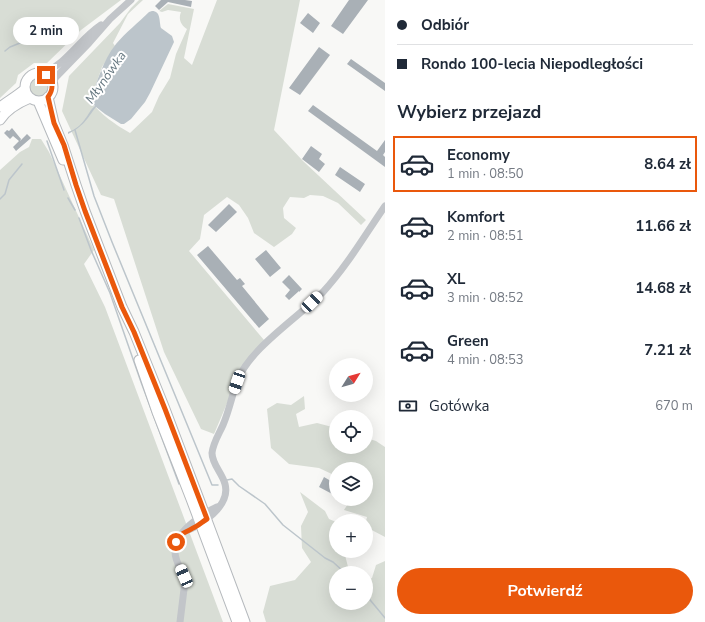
<!DOCTYPE html>
<html lang="pl">
<head>
<meta charset="utf-8">
<style>
	body { margin:0; font-family:"Nunito Sans",sans-serif; background:#f6f6f7; color:#1f2937; height:100vh; display:flex; flex-direction:column; font-size:15px; white-space:nowrap }
	* { box-sizing:border-box; margin:0 }
	p { font-size:13px; color:#747a83 }
	.icon { flex:none; width:22px; height:22px; fill:none; stroke:currentColor; stroke-width:2; stroke-linecap:round; stroke-linejoin:round }
	.map { position:relative; flex:1; overflow:hidden }
	.sheet { display:flex; flex-direction:column; background:#fff; width:320px }
	.sheet>* { flex:none }
	.banner { display:grid; align-content:center; height:88px; padding:0 12px; background:#fff }
	.needle { width:26px; rotate:53deg }
	.fabs { position:absolute; left:329px; top:358px; display:grid; gap:8px }
	.fabs a { display:grid; place-items:center; width:44px; height:44px; border-radius:50%; background:#fff; box-shadow:0 4px 16px #0002; font-size:20px }
	.end { position:absolute; width:18px; height:18px; margin:-9px; border:5px solid #ea580c; background:#fff; box-shadow:0 0 0 2px #fff }
	.from { border-radius:50% }
	.bubble { position:absolute; height:28px; border-radius:14px; background:#fff; box-shadow:0 4px 16px #0002; font-size:13px; font-weight:700; line-height:28px; text-align:center }
	.car { position:absolute; width:12px; height:24px; margin:-12px -6px; border-radius:5px; box-shadow:0 0 3px 1px #0007; background:linear-gradient(#fff 24%,#345 0 40%,#fff 0 76%,#345 0 86%,#fff 0) }
	.banner b { display:flex; align-items:center; gap:14px; height:38px; font-size:15px }
	.banner b+b { border-top:1px solid #e0e1e3 }
	.banner i { width:10px; height:10px; background:#1f2937 }
	ul { padding:0; list-style:none }
	li { display:flex; align-items:center; gap:12px; height:56px; margin:0 8px 6px; padding:0 4px; border:2px solid transparent; border-radius:0px }
	li div { flex:1 }
	li b { display:block; font-size:15px }
	li em { font-style:normal; font-weight:700 }
	li.current { border-color:#ea580c }
	li>.icon { width:36px; height:36px; stroke-width:1.5 }
	h2 { padding:0 12px; font-size:18px; line-height:48px }
	.pay { display:flex; align-items:center; gap:10px; height:44px; padding:0 12px; font-size:15px }
	.pay p { margin-inline-start:auto }
	.cta { display:flex; gap:8px; margin-top:auto; padding:8px 12px }
	.cta a { flex:1; height:46px; border-radius:24px; background:#ea580c; color:#fff; font-size:16px; font-weight:700; line-height:46px; text-align:center }
	main { display:flex; flex:1; min-height:0 }
	.map>svg:first-child { display:block }
</style>
</head>
<body>
<main>
<div class="map">
<svg width="385" height="622" viewBox="0 0 385 622">
	<rect width="100%" height="100%" fill="#f8f8f6"/>
	<!-- green -->
	<path fill="#d8ddd5" d="M0 0H121L81 30 47 63H34L18 75 16 83 0 98Z
		M139 0H143L128 14 113 43 115 46 102 67 90 101C102 115 114 124 130 133L152 112 159 96 170 78 176 54 187 29C181 25 178 19 181 12L168 10 162 12 159 11 168 4 194 9 184 58 192 65 217 0H300L274 130 303 161 366 220 361 225 338 203 323 196 310 195 304 198 290 197 283 208 284 218 296 228 292 234 274 247 254 233 248 218 239 205 227 197 204 215 200 239 189 251 264 340 238 372 228 401 214 434 201 429 164 352 114 199 101 195 62 111 69 76 120 23 131 8Z
		M29 87a10 10 0 1 1 20 0a10 10 0 1 1-20 0Z
		M32 139H41L49 152 94 250 84 264 105 307 223 622H0V170L20 152 29 147Z
		M304 396 305 409 296 414 299 427 317 423 336 428V447H366V438L376 441 385 447V537L366 527V521L367 517 344 510 351 499H366V469H336V476L319 468 289 464 271 448 267 409 277 403 291 405Z
		M300 492 325 511 329 519 336 522V551H344L349 571 351 573H336V603H366V581L372 578 376 565 385 561V622H266L263 612 270 586 295 580 311 562 302 548 301 526 308 512Z"/>
	<!-- water -->
	<path fill="#bcc5cb" d="M152 11C161 11 159 21 161 28L172 36 174 42 150 93 145 102 131 119 124 124H121L105 114 96 107C86 120 84 126 68 134V132C75 130 81 125 85 119 89 114 90 110 95 106L90 101C97 82 103 60 116 44 126 32 138 23 149 12Z"/>
	<g fill="none" stroke-linecap="round" stroke-linejoin="round">
		<!-- stream -->
		<path stroke="#bcc5cb" stroke-width="1.5" d="M5 51 10 47 30 39 53 21
			M75 130 94 196 112 242 212 485H218
			M47 141 64 190
			M68 198 75 210
			M0 199 5 194 9 180 22 164
			M79 218 91 250 110 293 141 382 179 484
			M227 480 232 479 239 486 265 504 283 525 325 558 333 562 345 573
			M366 595 385 618"/>
	</g>
	<!-- building -->
	<path fill="#a9b0b6" d="M161 0H185L192 1 191 7 168 2 159 10 155 6Z
		M349 0H368L343 34 331 26Z
		M308 13 320 23 313 33 300 23Z
		M319 47 330 55 300 95 289 88Z
		M351 59 385 83V91L347 64Z
		M313 105 377 151 385 140V152L383 155 385 157V167L308 111Z
		M12 128 21 139 20 141 27 134 31 138 16 151 13 147 19 141 13 136 10 139 4 133 7 130 9 131Z
		M311 146 322 154 319 159 325 164 319 172 302 159Z
		M340 167 365 184 360 192 335 175Z
		M229 204 237 212 216 232 208 225Z
		M208 246 237 280 240 278 245 284 242 286 269 319 259 328 197 255Z
		M266 250 281 268 270 277 255 259Z
		M289 275 302 289 299 292V291L289 300 285 296 290 290 282 282Z
		M324 477 336 484V496L319 487Z"/>
	<g fill="none" stroke-linecap="round" stroke-linejoin="round">
		<defs>
			<path id="major" d="M25 87a14 14 0 1 1 28 0a14 14 0 1 1-28 0Z
				M48 97 54 123 63 145 76 185 85 211 122 307 134 332 165 409 199 499 245 622
				M38 101 63 160
				M0 107C8 101 17 96 25 89
				M0 120C7 109 18 103 30 98
				M139 360 157 412 191 499 237 622"/>
		</defs>
		<!-- major casing -->
		<use href="#major" stroke="#b5b9bd" stroke-width="11"/>
		<!-- minor -->
		<path stroke="#c2c5c9" stroke-width="7" d="M43 74C67 63 80 39 101 25
			M52 83 56 77 89 43 110 19 131 0
			M183 532C201 526 231 506 225 484 222 473 212 464 212 453 213 443 219 434 223 425 229 411 232 396 237 381 251 347 297 319 323 292 347 266 365 235 385 206
			M180 622 185 581C183 572 175 562 175 552 173 533 202 514 217 507"/>
		<!-- major -->
		<use href="#major" stroke="#fff" stroke-width="9"/>
	</g>
	<g fill="none" stroke-linecap="round" stroke-linejoin="round">
		<!-- route -->
		<path stroke="#ea580c" stroke-width="5" d="M46 75C53 81 54 89 48 97L54 123 64 145 76 185 85 211 122 307 134 332 165 409 207 519C202 522 198 526 193 528 184 534 182 531 176 542"/>
	</g>
	<g text-anchor="middle" stroke-width="4" stroke-linejoin="round" paint-order="stroke">
		<!-- water labels -->
		<g font-size="13" font-style="italic" fill="#657780" stroke="#fff">
			<text transform="translate(105 77) rotate(-55)" y="5">Młynówka</text>
		</g>
	</g>
</svg>
<div class="fabs">
<a><svg class="needle" viewBox="-14 -14 28 28"><path d="M0-13l5 13h-10z" fill="#e53935"/><path d="M0 13l5-13h-10z" fill="#747a83"/></svg></a>
<a><svg class="icon" aria-label="locate" viewBox="0 0 24 24"><circle cx="12" cy="12" r="6"/><path d="M12 2v4M12 18v4M2 12h4M18 12h4"/></svg></a>
<a><svg class="icon" aria-label="layers" viewBox="0 0 24 24"><path d="M12 4l9 5-9 5-9-5zM3 14l9 5 9-5"/></svg></a>
<a>+</a>
<a>−</a>
</div>
<i class="end from" style="left:176px;top:542px"></i>
<i class="end" style="left:46px;top:75px"></i>
<div class="bubble" style="left:13px;top:17px;width:66px">2 min</div>
<i class="car" style="left:312px;top:302px;rotate:46deg"></i>
<i class="car" style="left:237px;top:382px;rotate:199deg"></i>
<i class="car" style="left:184px;top:576px;rotate:336deg"></i>
</div>
<section class="sheet">
<div class="banner">
<b><i class="from"></i>Odbiór</b>
<b><i></i>Rondo 100-lecia Niepodległości</b>
</div>
<h2>Wybierz przejazd</h2>
<ul>
<li class="current"><svg class="icon" aria-label="car" viewBox="0 0 24 24"><path d="M5 17H2v-5l4-1 3-4h7l3 4 3 1v5h-3M9 17h6M6 11h13"/><circle cx="7" cy="17" r="2"/><circle cx="17" cy="17" r="2"/></svg><div><b>Economy</b><p>1 min · 08:50</p></div><em>8.64 zł</em></li>
<li><svg class="icon" aria-label="car" viewBox="0 0 24 24"><path d="M5 17H2v-5l4-1 3-4h7l3 4 3 1v5h-3M9 17h6M6 11h13"/><circle cx="7" cy="17" r="2"/><circle cx="17" cy="17" r="2"/></svg><div><b>Komfort</b><p>2 min · 08:51</p></div><em>11.66 zł</em></li>
<li><svg class="icon" aria-label="car" viewBox="0 0 24 24"><path d="M5 17H2v-5l4-1 3-4h7l3 4 3 1v5h-3M9 17h6M6 11h13"/><circle cx="7" cy="17" r="2"/><circle cx="17" cy="17" r="2"/></svg><div><b>XL</b><p>3 min · 08:52</p></div><em>14.68 zł</em></li>
<li><svg class="icon" aria-label="car" viewBox="0 0 24 24"><path d="M5 17H2v-5l4-1 3-4h7l3 4 3 1v5h-3M9 17h6M6 11h13"/><circle cx="7" cy="17" r="2"/><circle cx="17" cy="17" r="2"/></svg><div><b>Green</b><p>4 min · 08:53</p></div><em>7.21 zł</em></li>
</ul>
<div class="pay"><svg class="icon" aria-label="cash" viewBox="0 0 24 24"><path d="M3 7h18v10H3z"/><circle cx="12" cy="12" r="2"/></svg>Gotówka<p>670 m</p></div>
<div class="cta"><a>Potwierdź</a></div>
</section>
</main>
</body>
</html>
